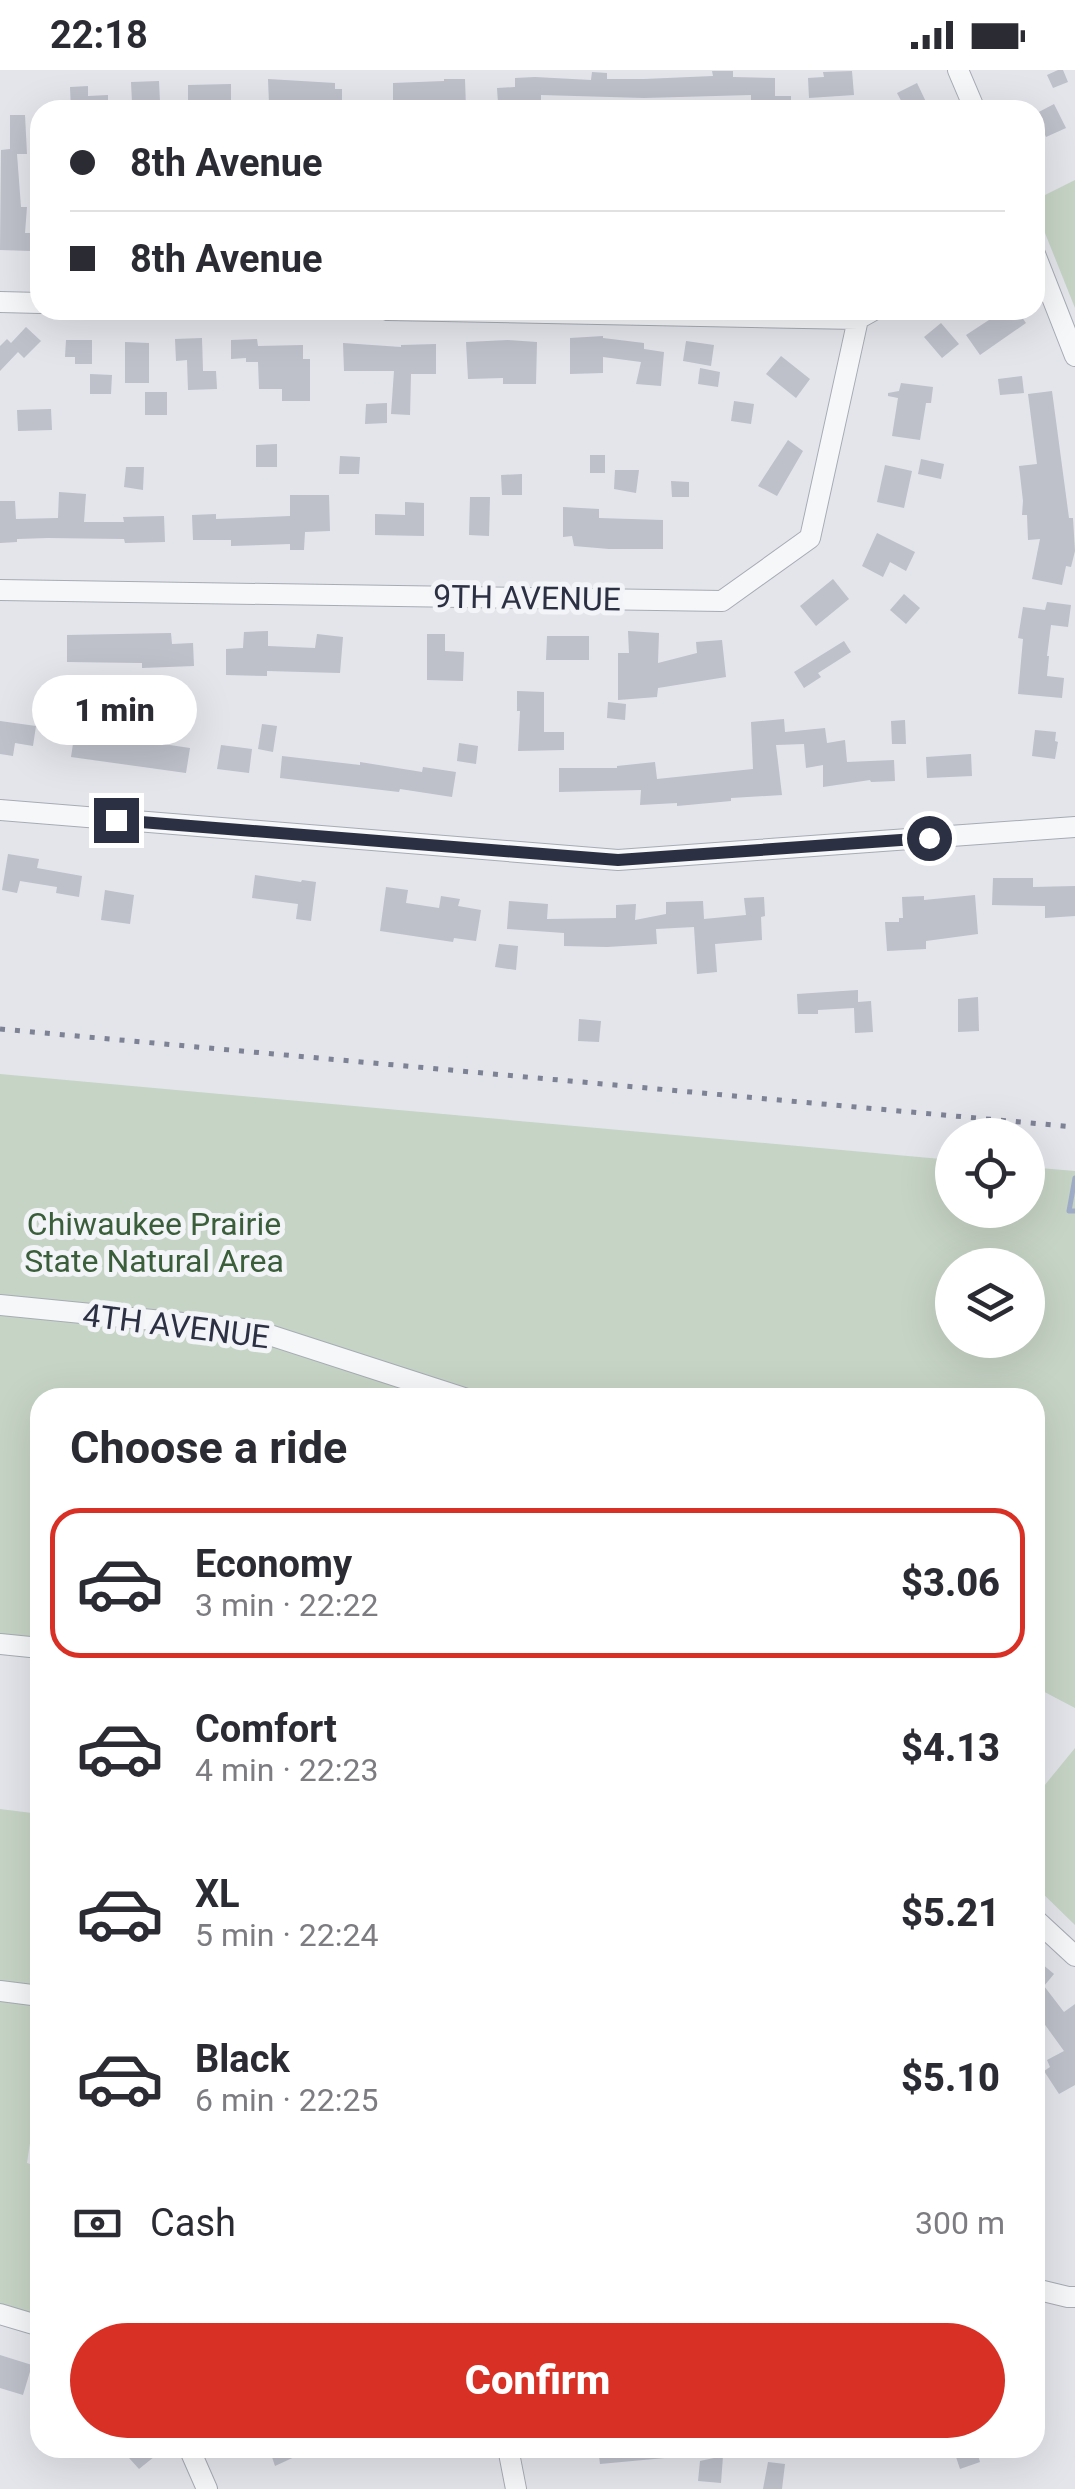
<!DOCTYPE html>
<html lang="en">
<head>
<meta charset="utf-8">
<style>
	body { margin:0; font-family:Roboto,sans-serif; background:#f7f7f7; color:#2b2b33; height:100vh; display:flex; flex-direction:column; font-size:38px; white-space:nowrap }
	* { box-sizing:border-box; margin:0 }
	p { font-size:32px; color:#7c7c81 }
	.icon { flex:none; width:55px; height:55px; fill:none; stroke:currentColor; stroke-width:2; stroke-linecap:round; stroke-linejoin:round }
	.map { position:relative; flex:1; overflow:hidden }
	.details { position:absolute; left:30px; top:1318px; width:1015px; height:1070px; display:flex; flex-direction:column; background:#fff; border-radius:30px; box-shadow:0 10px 40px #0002 }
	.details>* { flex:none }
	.banner { position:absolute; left:30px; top:30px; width:1015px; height:220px; border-radius:30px; box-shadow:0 10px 40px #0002; display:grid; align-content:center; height:220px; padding:0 40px; background:#fff }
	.tools { position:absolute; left:935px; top:1048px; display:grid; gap:20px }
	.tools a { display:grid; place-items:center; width:110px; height:110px; border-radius:50%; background:#fff; box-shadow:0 10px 40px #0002; font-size:50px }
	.end { position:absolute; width:45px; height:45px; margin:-22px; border:12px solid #2c3043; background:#fff; box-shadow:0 0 0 5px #fff }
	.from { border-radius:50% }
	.bubble { position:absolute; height:70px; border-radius:35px; background:#fff; box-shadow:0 10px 40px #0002; font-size:32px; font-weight:800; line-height:70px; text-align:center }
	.banner b { display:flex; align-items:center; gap:35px; height:95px; font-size:38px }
	.banner b+b { border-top:2px solid #e1e1e2 }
	.banner i { width:25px; height:25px; background:#2b2b33 }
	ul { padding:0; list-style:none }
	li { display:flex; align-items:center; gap:30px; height:150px; margin:0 20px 15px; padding:0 20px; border:5px solid transparent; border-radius:30px }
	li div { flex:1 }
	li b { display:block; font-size:38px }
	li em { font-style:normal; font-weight:800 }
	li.selected { border-color:#d93025 }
	li>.icon { width:90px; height:90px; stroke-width:1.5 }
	h2 { padding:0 40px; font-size:45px; line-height:120px }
	.pay { display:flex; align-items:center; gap:25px; height:110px; padding:0 40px; font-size:38px }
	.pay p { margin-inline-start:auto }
	.action { display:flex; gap:20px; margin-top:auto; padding:20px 40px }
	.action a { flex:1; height:115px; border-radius:60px; background:#d93025; color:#fff; font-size:40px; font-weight:800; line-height:115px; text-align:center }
	.status { display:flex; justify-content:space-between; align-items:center; height:70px; padding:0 50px; background:#fff; direction:ltr }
	.status svg { height:28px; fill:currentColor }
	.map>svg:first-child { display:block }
</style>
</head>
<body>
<div class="status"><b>22:18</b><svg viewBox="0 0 49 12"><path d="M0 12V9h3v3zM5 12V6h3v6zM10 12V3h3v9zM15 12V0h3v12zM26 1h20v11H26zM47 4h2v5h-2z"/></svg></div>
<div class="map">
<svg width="1075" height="2419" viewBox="0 0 1075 2419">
	<rect width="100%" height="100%" fill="#e3e5eb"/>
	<!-- green -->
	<path fill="#c6d4c5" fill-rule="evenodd" d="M1075 110V238L1035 138V130Z
		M0 1004 952 1090V1140H1028V1097L1075 1101V1638L1035 1617V1328H40V1567L0 1564ZM952 1195H1028V1270H952Z
		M1075 1678V1855L1035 1816V1727Z
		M0 1739 40 1744V2006L27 2093 40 2097V2247L0 2236Z"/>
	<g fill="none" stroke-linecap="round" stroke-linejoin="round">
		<!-- stream -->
		<path stroke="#a0adc9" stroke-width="5" d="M1075 1108 1069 1141H1075"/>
	</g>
	<!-- building -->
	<path fill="#bec0ca" d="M1058 0H1063L1068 12 1053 18 1047 5Z
		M712 1H733V7L775 8V26H791V40H751V25L644 28 541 25V30L498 33 497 18 515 17V8L535 7 591 10 592 2 607 3V9H644L713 6Z
		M852 1 854 25 809 28 808 8 824 7 823 2Z
		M268 9 335 13V19H342V38L316 37V33L269 34Z
		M444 9H465L466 39H444V33L393 34V13L444 11Z
		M159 11 160 32 132 33 131 12Z
		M917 13 928 36 921 40H906L897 23Z
		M231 14V35H188V15Z
		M88 16V26L108 25V40H71L70 17Z
		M1054 34 1066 58 1046 67 1042 58 1035 62V44Z
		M10 45H25L27 84H17L21 137H27L25 163H32L31 181 0 180 1 80 10 79Z
		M987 240H1017L1026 253 980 285 966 265 992 248Z
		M941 253 959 274 942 288 924 267Z
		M26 257 41 271 24 288 18 282 0 301V276L7 269 11 273Z
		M603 266V268L644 273V279L664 282 661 316 636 314 641 292 603 287V303L570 304V268Z
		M202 268 203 301H216L217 319 188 320 187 290 176 291 175 269Z
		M257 269 258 276 303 275V289H310V331H282V319H259L258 292H246V288L231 289V270Z
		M66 270H92V294H75V287H65Z
		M508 270 537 272 536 314H503V308L468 309 466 272Z
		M686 271 714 275 711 296 683 291Z
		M125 272 149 273V313H125Z
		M343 273 401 277V275L436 274V304H411L410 345 391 344 394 301H344Z
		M781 286 810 309 796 328 766 304Z
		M700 298 720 302 718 317 698 314Z
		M90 304 112 305 111 324H90Z
		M1022 306 1024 323 1000 325 998 309Z
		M901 313 933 317 931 333H926L920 370 892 366 898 328 888 326V323L899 321Z
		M1052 321 1069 448H1073L1075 481 1071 497 1066 496 1062 515 1032 509 1040 469 1028 470 1027 445H1022L1023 431 1019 396 1037 394 1028 324Z
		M145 322H167V345H145Z
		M734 331 754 334 751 354 731 351Z
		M387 333V353L365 354 366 334Z
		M51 339 52 360 18 361 17 340Z
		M788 370 803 381 777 426 758 416Z
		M277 374V397H256V375Z
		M590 385H605V403H590Z
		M340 386 360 387 359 404H339Z
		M921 389 944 394 941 409 918 404Z
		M885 395 912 401 904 438 877 432Z
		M126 397H144L143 420 124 417Z
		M615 400H639L636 423 614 419Z
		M522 404V425H502L501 405Z
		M671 411 689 412V427H672Z
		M59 422 86 424 84 452H124L123 447 164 446 165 472 125 473 124 469 48 468 17 469V472L0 473V431H15L16 449 58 448Z
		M290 425H329L330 461 305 462 304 480H290V474L231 476V470H193L192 445 216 444V449L290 446Z
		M470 427H490L489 466 469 465Z
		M405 432 424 433V466L375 465V444L405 445Z
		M563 437 599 439V448L663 450V479H609L574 476 572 466 563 467Z
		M877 463 915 482 906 501 890 492 883 507 862 496Z
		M833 509 849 529 816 556 800 536Z
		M904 524 920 538 906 554 890 540Z
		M1047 532 1071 535 1068 557 1051 555 1047 586H1049L1047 606 1064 608 1062 628 1018 624 1023 569 1018 568 1023 537 1045 540Z
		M268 561V576L315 578 317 564 343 567 340 603 267 601V606L226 605V579L243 578 244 562Z
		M628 561 659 563 658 593 697 583 696 572 722 570 726 607 658 618 657 627 618 630V583H629Z
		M171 563 172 574 193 573 194 596 142 598V593L67 592V565Z
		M427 564H445V581L464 582 463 611 427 610Z
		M547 566H589V590H546Z
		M844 571 851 582 818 603 821 607 804 618 794 602Z
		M517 621 544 622V662H564V680L518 681 520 641H517Z
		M608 632 626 634 625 650 607 648Z
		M784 649 785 662 825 658 827 673 845 670 847 692 894 690 895 711 871 712 870 710 823 717V695L806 698 804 674 776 675 782 725 731 728V731L677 736V733L640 735 641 720 559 722V698H617V696L655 692 657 709 753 699 751 652Z
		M905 650 906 674H892L891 651Z
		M0 651 36 656 33 676 15 673 13 686 0 684Z
		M76 654 118 660 116 667 190 678 186 703 71 687Z
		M262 654 277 656 273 682 258 679Z
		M1035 660 1056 662 1055 671 1058 672 1055 689 1032 686Z
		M459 673 478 676 476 694 457 691Z
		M221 675 252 679 249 703 217 699Z
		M971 684 972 706 927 708 926 687Z
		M282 686 360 695V692L422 702 423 697 456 702 452 727 400 719 399 722 280 708Z
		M8 784 39 789 37 798 82 806 79 827 56 823 57 817 20 811 17 823 2 820Z
		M255 805 301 812 302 810 316 812 311 851 296 849 298 834 252 828Z
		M993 808H1033V817L1075 816V846L1045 848V836L992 835Z
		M386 817 408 820 406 833 439 838 441 826 460 829 458 836 481 840 476 871 454 868 453 872 380 861Z
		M105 820 134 825 130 854 101 850Z
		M975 825 978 864 926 871V879L887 881 885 852H899V848H903L902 827 924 826V830Z
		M764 827 765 846 761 847 762 870 715 874 717 902 697 904 694 857 656 859 657 874 607 877 564 876V863L507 859 509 831 548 834 547 849 616 848V835L636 834 635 850 666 844V832L703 831 704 849 746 845 744 828Z
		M499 874 518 876 516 900 495 897Z
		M858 920V932L871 931 873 962 855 963 854 938 818 940V944H798L797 924Z
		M978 927 979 961 958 962V929Z
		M579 949 601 951 599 972 578 971Z
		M1035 1888 1054 1904 1044 1916 1064 1942 1075 1934V2015L1059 2024 1044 2001 1050 1997 1047 1990 1064 1981 1035 1941Z
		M0 2285 32 2295 23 2325 0 2318Z
		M120 2378H165L139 2399Z
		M269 2378H314L275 2396Z
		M598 2378H665V2388L600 2394Z
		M953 2378H976L980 2392 960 2399Z
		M723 2386 721 2413 698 2411 700 2391Z
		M768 2392 785 2394 782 2419H763Z"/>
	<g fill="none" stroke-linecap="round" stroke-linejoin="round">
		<defs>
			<path id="minor" d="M958 0 975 40
				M1035 184 1075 286
				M0 232 40 233
				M388 240 858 249 874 240
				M0 520 722 531 810 468 858 249
				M0 740 618 790 1075 757
				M0 1235 254 1260 464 1328
				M0 1574 40 1578
				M1035 1849 1075 1886
				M0 1921 40 1926
				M1035 2219 1068 2227H1075
				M0 2244 40 2256
				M189 2378 207 2419
				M508 2378 516 2419"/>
		</defs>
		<!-- minor casing -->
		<use href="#minor" stroke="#a8abb5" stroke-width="22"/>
		<!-- minor -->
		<use href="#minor" stroke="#f6f7f9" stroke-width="20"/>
		<!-- rail -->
		<path stroke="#7d8294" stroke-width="5" stroke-dasharray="5 10" stroke-linecap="butt" d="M0 959 1075 1057"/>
	</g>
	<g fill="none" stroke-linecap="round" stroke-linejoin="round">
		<!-- route -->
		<path stroke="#2c3043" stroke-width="12" d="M116 750 618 790 929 768"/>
	</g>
	<g text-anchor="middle" stroke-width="10" stroke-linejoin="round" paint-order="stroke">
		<!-- street labels -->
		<g font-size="32" fill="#2c3043" stroke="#f3f4f8">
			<text transform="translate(527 528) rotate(1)" y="11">9TH AVENUE</text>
			<text transform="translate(176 1256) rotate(7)" y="11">4TH AVENUE</text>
		</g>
		<!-- park labels -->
		<g font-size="32" fill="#3a5e3a" stroke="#f3f4f8">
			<text x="154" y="1165">Chiwaukee Prairie<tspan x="154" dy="37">State Natural Area</tspan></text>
		</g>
	</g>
</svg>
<div class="tools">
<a><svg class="icon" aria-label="locate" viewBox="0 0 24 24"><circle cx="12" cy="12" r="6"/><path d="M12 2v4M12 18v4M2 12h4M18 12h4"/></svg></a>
<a><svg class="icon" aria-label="layers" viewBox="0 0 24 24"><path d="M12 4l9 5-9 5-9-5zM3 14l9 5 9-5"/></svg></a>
</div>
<i class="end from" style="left:929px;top:768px"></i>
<i class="end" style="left:116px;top:750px"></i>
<div class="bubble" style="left:32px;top:605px;width:165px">1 min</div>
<div class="banner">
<b><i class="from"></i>8th Avenue</b>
<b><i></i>8th Avenue</b>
</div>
<section class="details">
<h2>Choose a ride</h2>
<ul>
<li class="selected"><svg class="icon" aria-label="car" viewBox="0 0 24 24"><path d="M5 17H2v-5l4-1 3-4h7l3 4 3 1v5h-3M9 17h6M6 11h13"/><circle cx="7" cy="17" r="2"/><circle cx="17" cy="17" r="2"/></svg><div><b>Economy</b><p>3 min · 22:22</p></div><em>$3.06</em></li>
<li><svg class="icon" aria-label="car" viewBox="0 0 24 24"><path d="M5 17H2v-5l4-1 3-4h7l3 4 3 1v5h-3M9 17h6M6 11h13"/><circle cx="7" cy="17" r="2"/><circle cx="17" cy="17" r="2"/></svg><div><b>Comfort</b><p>4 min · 22:23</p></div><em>$4.13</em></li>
<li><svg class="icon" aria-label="car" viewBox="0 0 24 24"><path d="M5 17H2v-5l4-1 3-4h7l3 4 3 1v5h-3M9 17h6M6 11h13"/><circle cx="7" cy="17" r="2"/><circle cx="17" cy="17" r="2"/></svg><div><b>XL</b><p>5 min · 22:24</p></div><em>$5.21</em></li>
<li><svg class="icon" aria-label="car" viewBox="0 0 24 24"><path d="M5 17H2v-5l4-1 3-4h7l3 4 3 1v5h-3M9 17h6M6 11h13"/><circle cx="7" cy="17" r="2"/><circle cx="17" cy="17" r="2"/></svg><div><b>Black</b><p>6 min · 22:25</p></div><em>$5.10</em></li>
</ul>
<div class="pay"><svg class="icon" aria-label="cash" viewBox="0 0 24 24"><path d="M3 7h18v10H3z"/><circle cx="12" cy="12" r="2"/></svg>Cash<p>300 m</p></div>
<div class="action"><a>Confirm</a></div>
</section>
</div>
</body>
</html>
